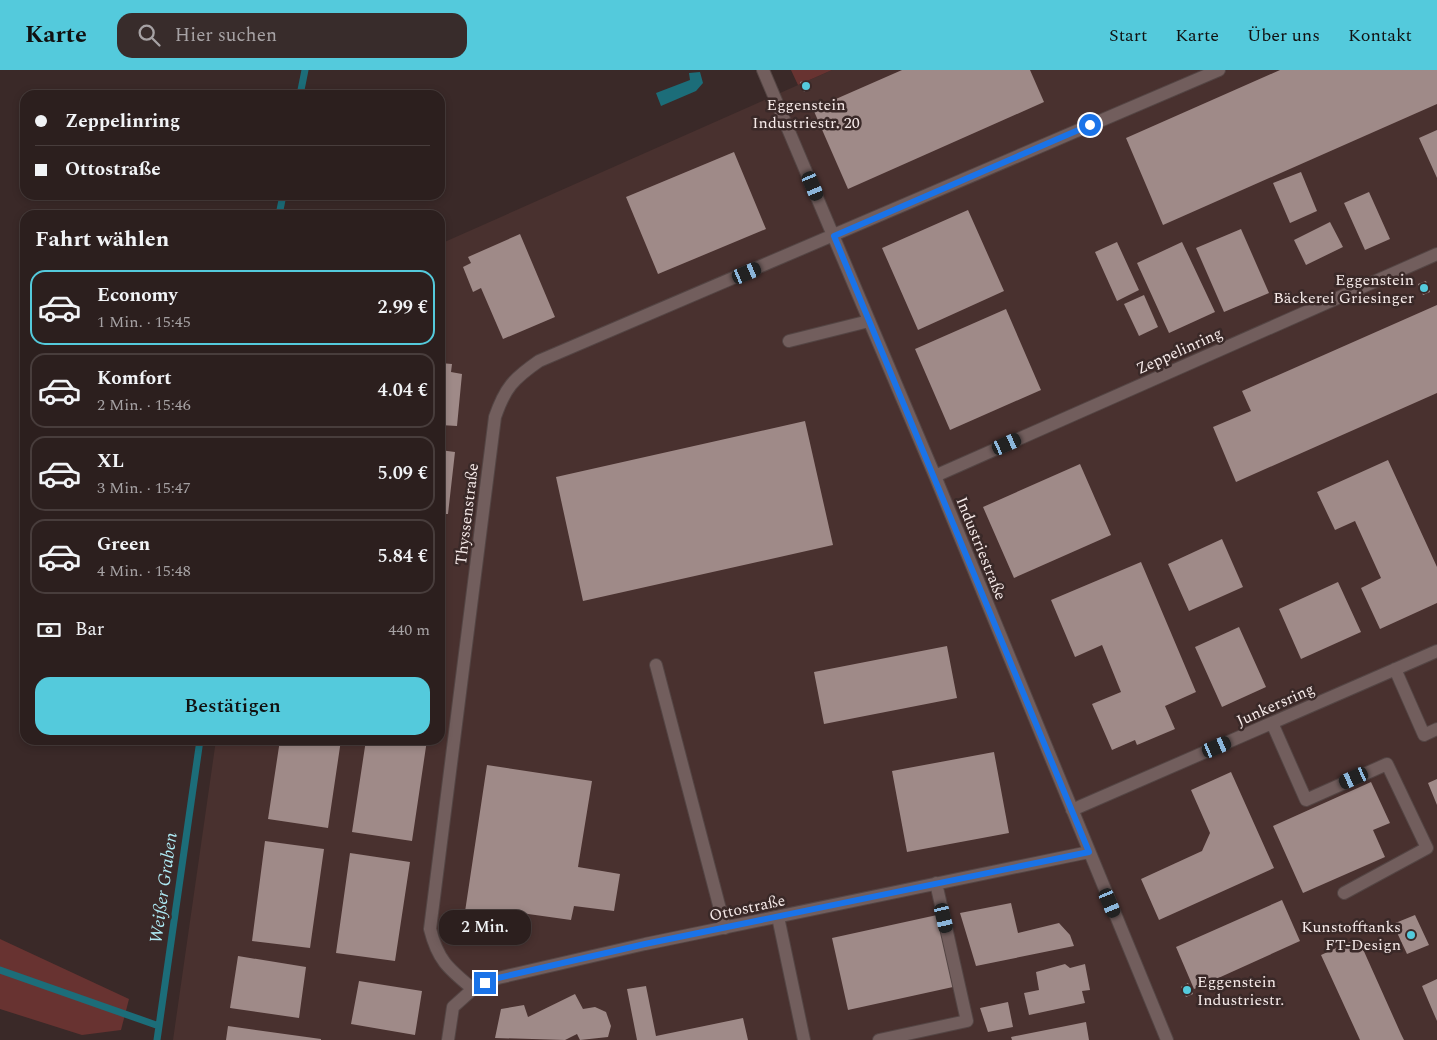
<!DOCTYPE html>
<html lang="de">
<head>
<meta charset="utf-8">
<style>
	body { margin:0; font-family:Spectral,serif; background:#382c2b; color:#f1f3f6; height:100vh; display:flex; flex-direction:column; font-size:19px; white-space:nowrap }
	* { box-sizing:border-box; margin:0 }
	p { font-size:16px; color:#a6a2a4 }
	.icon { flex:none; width:28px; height:28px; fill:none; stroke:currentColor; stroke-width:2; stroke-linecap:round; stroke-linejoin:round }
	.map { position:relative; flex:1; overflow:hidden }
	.sheet { position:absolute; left:20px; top:140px; width:425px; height:535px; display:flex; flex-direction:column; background:#2c1f1e; border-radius:15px; box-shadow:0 2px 8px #0003,0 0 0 1px #483d3c }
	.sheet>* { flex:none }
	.guide { position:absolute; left:20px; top:20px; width:425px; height:110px; border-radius:15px; box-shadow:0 2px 8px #0003,0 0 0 1px #483d3c; display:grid; align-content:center; height:110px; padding:0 15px; background:#2c1f1e }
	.end { position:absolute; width:22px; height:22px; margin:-11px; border:6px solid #1a73e8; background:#fff; box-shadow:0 0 0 2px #fff }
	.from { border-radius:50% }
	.bubble { position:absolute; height:35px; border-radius:15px; background:#2c1f1e; box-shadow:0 2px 8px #0003,0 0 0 1px #483d3c; font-size:16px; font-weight:600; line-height:35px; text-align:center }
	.car { position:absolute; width:15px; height:30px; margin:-15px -8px; border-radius:6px; box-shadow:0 0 4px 1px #0007; background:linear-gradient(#222 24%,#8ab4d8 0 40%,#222 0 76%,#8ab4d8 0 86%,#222 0) }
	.guide b { display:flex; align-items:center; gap:18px; height:48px; font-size:19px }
	.guide b+b { border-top:1px solid #483d3c }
	.guide i { width:12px; height:12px; background:#f1f3f6 }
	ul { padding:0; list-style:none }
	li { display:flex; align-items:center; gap:15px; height:75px; margin:0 10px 8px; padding:0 5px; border:2px solid #483d3c; border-radius:15px }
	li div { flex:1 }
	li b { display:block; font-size:19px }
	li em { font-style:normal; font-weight:600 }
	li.on { border-color:#54cadc }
	li>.icon { width:45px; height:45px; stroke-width:1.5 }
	h2 { padding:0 15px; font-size:22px; line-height:60px }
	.pay { display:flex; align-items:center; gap:12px; height:55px; padding:0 15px; font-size:19px }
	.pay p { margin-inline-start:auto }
	.primary-button { display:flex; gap:10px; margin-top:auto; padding:10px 15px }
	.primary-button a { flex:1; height:58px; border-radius:15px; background:#54cadc; color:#111; font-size:20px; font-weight:600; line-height:58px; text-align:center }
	header { display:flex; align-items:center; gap:30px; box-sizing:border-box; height:70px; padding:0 25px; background:#54cadc; color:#111 }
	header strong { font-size:24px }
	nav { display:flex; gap:28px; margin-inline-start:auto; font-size:18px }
	.search { width:350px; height:45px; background:#382c2b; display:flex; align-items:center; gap:12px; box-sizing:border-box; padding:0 18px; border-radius:15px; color:#a6a2a4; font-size:19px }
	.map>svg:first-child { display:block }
</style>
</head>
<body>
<header>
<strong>Karte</strong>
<div class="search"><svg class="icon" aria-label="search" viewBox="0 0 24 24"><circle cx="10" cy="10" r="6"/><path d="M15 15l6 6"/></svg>Hier suchen</div>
<nav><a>Start</a><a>Karte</a><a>Über uns</a><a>Kontakt</a></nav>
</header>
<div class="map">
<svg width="1437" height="970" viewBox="0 0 1437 970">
	<rect width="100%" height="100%" fill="#3a2928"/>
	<!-- built -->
	<path fill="#49312f" d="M832 0H1437V970H173L216 670H440V174Z"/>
	<!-- green -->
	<path fill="#683331" d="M791 0H832L798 15Z
		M0 869 129 929 121 960 82 965 0 939Z"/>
	<!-- water -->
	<path fill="#1c6d79" d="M700 2 703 13 696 21 661 36 656 23 690 10 689 3Z"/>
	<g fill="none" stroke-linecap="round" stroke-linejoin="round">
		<!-- stream -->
		<path stroke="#1c6d79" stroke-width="7" d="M300 25 305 0
			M279 145 283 125
			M0 900 159 956
			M157 970 200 670"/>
	</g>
	<!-- building -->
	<path fill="#9f8a88" d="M902 0H1030L1044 32 848 119 813 39Z
		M1280 0H1437V34L1163 155 1126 68Z
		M807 10 811 19 804 22 800 12Z
		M1437 60V108L1419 68Z
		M734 82 766 159 658 204 626 127Z
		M1301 102 1317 141 1290 153 1273 113Z
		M1369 122 1390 169 1365 180 1344 133Z
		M968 140 1004 221 918 260 882 178Z
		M1330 152 1343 177 1306 195 1294 170Z
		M1241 159 1269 223 1224 242 1196 178Z
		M520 164 555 247 503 269 481 218 473 222 463 197 471 193 468 187Z
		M1117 172 1139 220 1117 231 1095 182Z
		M1182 172 1215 242 1169 263 1137 193Z
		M1426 211 1430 222 1423 225 1418 214Z
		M1144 225 1158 257 1139 266 1124 234Z
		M1437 235V323L1236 412 1213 357 1251 341 1242 321Z
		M1006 239 1041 320 950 360 915 279Z
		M440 293 452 294 451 302 462 304 457 356 440 355Z
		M805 351 833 475 583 531 556 407Z
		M440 380 455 382 448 444H440Z
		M1388 390 1437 497V533L1380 559 1361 518 1381 508 1355 451 1335 460 1317 422Z
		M1080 394 1111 465 1014 508 983 437Z
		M1222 469 1243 517 1189 541 1168 494Z
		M440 477 446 478 441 521H440Z
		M1141 492 1196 622 1165 636 1175 659 1137 675 1135 670 1112 680 1092 634 1121 622 1102 575 1075 587 1051 530Z
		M1338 512 1361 562 1301 589 1279 539Z
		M1239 557 1266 617 1222 637 1195 577Z
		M947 576 957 628 824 654 814 602Z
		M280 670H341L328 758 268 749Z
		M366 670H427L412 771 352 762Z
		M994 682 1009 763 907 782 892 701Z
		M487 695 592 711 578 797 620 804 614 841 574 836 571 850 521 843 518 863 463 855Z
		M1231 702 1274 798 1159 850 1141 809 1202 781 1210 763 1191 720Z
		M1437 709V735L1428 713Z
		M1371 712 1390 753 1373 760 1385 787 1303 823 1273 756Z
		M265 771 324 779 310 878 252 871Z
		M350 783 410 792 395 891 336 883Z
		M1282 830 1300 871 1194 919 1176 877Z
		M1011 833 1018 863 1059 853 1070 865 1074 876 976 896 960 843Z
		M937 845 953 917 848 940 832 868Z
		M1415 845 1429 875 1407 884 1393 854Z
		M1358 868 1401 964 1404 970H1360L1321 885Z
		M238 886 306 897 299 948 230 938Z
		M1065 894 1070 898 1085 894 1090 920 1082 921 1085 933 1029 945 1024 923 1039 920 1036 902Z
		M1437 909V951L1422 916Z
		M359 911 422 921 415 965 351 954Z
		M1188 913 1193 924 1186 927 1181 917Z
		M646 916 656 966 743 948 748 970H637L627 919Z
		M575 924 583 939 595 937 606 942 611 956 608 967 580 970 577 964 565 970 495 968 501 939 524 935 528 947Z
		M1008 932 1013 957 988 962 980 938Z
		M1086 952 1089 970H1012L1011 967Z
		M228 956 321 969V970H226Z"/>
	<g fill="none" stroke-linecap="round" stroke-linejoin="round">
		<defs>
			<path id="minor" d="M763 0 935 406 1167 970
				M789 271 869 251
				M935 406 1437 184
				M656 595 725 858
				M1395 599 1424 665 1437 659
				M1272 653 1306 730 1387 694 1427 778 1344 823
				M1072 740 1437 581
				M778 847 804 970
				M473 919C449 899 438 891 430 859L495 347C505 318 513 309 539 291L1219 0
				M448 970 453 937 473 919 498 908 645 874 1089 782
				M879 970 967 951 936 813"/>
		</defs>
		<!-- minor casing -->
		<use href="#minor" stroke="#544544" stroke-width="14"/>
		<!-- minor -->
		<use href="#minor" stroke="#725e5d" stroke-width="12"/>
	</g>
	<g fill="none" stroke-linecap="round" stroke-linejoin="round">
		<!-- route -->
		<path stroke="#1a73e8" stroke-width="6" d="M485 913 498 908 645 874 1089 782 834 166 1090 55"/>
	</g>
	<!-- markers -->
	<g fill="#54cadc" stroke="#3a2928" stroke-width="2">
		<circle cx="806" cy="16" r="5"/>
		<circle cx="1424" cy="218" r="5"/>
		<circle cx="1411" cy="865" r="5"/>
		<circle cx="1187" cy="920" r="5"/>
	</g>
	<g text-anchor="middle" stroke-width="5" stroke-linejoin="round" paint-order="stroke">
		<!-- poi labels -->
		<g font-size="16" fill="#f7ebea" stroke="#3a2928" text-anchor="end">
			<text x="806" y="40" text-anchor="middle">Eggenstein<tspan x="806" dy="18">Industriestr. 20</tspan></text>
			<text x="1414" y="215">Eggenstein<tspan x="1414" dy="18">Bäckerei Griesinger</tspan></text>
			<text x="1401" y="862">Kunstofftanks<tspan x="1401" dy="18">FT-Design</tspan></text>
			<text x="1197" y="917" text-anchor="start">Eggenstein<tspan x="1197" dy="18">Industriestr.</tspan></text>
		</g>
		<!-- street labels -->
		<g font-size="16" fill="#f7ebea" stroke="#3a2928">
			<text transform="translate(1179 280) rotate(-24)" y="6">Zeppelinring</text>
			<text transform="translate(466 444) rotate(-83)" y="6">Thyssenstraße</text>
			<text transform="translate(982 478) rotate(68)" y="6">Industriestraße</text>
			<text transform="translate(1275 634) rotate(-24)" y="6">Junkersring</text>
			<text transform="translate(747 837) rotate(-12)" y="6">Ottostraße</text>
		</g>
		<!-- water labels -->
		<g font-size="18" font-style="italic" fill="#afecf6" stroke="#3a2928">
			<text transform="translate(163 818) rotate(-82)" y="6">Weißer Graben</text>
		</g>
	</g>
</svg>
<i class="end from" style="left:1090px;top:55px"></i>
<i class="end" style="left:485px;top:913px"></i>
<div class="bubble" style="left:439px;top:840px;width:92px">2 Min.</div>
<i class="car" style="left:813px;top:116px;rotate:157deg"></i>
<i class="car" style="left:747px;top:203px;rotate:67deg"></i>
<i class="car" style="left:1007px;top:374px;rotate:66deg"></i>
<i class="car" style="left:1217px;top:677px;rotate:67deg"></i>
<i class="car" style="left:1354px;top:708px;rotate:246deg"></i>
<i class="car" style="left:1110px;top:833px;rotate:157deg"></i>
<i class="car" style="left:944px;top:848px;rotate:167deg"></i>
<div class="guide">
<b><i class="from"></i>Zeppelinring</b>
<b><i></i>Ottostraße</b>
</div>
<section class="sheet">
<h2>Fahrt wählen</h2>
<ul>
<li class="on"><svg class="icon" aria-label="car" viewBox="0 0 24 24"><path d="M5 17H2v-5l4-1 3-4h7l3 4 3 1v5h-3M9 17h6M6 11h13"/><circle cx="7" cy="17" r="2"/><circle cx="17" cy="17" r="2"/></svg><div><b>Economy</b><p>1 Min. · 15:45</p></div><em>2.99 €</em></li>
<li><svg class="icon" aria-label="car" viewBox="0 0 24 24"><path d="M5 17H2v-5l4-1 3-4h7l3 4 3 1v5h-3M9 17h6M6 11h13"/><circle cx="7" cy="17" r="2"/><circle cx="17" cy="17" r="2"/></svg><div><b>Komfort</b><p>2 Min. · 15:46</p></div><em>4.04 €</em></li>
<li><svg class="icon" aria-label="car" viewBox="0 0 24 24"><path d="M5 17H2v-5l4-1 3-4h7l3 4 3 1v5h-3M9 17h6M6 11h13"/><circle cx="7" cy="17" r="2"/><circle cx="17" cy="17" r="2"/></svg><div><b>XL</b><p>3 Min. · 15:47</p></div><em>5.09 €</em></li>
<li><svg class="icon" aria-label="car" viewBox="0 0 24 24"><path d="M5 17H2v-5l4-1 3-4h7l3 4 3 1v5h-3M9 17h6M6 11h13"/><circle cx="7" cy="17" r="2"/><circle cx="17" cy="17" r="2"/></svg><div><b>Green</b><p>4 Min. · 15:48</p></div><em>5.84 €</em></li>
</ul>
<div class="pay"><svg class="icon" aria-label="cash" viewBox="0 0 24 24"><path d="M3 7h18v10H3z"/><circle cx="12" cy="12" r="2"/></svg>Bar<p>440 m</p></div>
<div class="primary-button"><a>Bestätigen</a></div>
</section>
</div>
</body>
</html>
